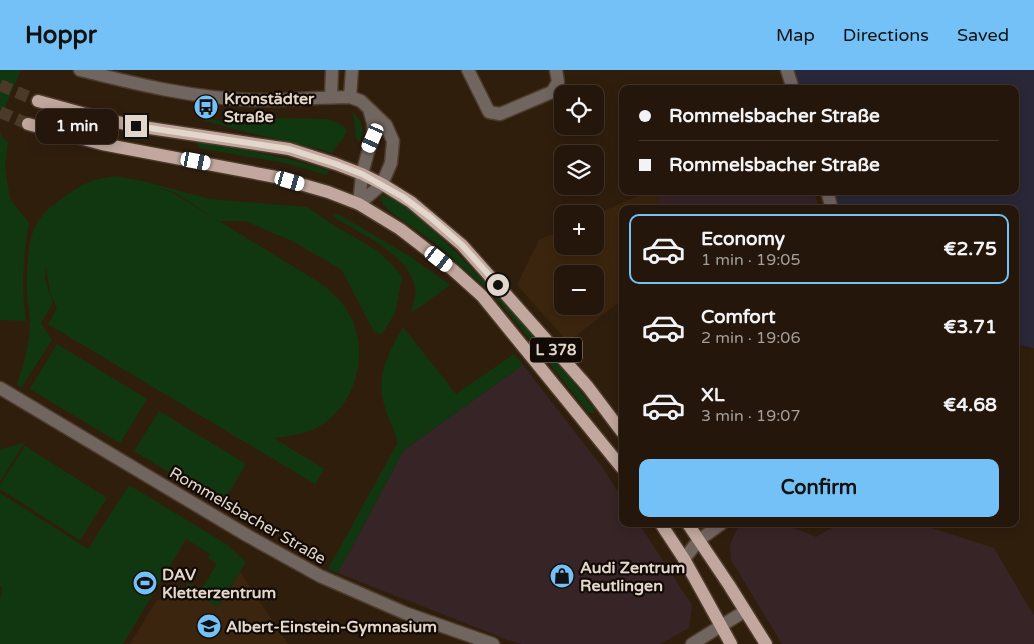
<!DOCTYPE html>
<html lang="en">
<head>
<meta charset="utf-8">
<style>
	body { margin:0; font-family:"Varela Round",sans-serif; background:#302318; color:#f1f3f6; height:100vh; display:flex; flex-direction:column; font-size:19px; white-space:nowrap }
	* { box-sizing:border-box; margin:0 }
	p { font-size:16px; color:#a39f9c }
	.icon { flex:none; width:28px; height:28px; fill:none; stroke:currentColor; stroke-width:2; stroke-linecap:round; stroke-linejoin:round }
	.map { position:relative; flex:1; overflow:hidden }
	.side { position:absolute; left:619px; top:135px; width:400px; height:322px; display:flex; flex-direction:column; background:#24160a; border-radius:10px; box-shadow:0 2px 12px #0003,0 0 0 1px #41352b }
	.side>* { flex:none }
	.top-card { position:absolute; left:619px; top:15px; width:400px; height:110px; border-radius:10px; box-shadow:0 2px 12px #0003,0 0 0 1px #41352b; display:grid; align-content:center; height:110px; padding:0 20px; background:#24160a }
	.controls { position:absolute; left:554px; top:15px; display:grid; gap:10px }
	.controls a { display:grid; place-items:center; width:50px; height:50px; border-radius:10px; background:#24160a; box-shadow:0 2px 12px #0003,0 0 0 1px #41352b; font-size:25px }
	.end { position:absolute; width:22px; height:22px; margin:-11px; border:6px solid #e3d7cc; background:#111; box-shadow:0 0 0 2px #111 }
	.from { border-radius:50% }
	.bubble { position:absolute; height:35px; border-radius:10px; background:#24160a; box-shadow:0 2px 12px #0003,0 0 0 1px #41352b; font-size:16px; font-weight:700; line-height:35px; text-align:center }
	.car { position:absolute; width:15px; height:30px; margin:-15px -8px; border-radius:6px; box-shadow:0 0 4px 1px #0007; background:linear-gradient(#fff 24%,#345 0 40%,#fff 0 76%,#345 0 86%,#fff 0) }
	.top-card b { display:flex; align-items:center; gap:18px; height:48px; font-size:19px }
	.top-card b+b { border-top:1px solid #41352b }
	.top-card i { width:12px; height:12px; background:#f1f3f6 }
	ul { padding:9px 0 0; list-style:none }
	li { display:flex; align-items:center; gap:15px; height:70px; margin:0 10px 8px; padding:0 10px; border:2px solid transparent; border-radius:10px }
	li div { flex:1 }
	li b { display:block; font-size:19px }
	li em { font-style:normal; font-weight:700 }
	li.selected { border-color:#73c1f6 }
	li>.icon { width:45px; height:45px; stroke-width:1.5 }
	.primary-button { display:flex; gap:10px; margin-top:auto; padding:10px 20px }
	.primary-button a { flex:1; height:58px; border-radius:10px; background:#73c1f6; color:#111; font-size:20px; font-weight:700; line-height:58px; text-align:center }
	header { display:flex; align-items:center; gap:30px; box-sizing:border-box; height:70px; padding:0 25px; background:#73c1f6; color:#111 }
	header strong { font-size:24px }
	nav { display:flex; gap:28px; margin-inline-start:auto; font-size:18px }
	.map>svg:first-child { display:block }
</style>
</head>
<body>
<header>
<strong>Hoppr</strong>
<nav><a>Map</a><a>Directions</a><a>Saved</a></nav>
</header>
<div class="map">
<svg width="1034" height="574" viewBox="0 0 1034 574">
	<rect width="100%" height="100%" fill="#301e0d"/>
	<!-- commercial -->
	<path fill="#372427" d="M657 121H814L819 139H658Z
		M523 295 602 397 622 428V454H639L692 535 689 558 660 574H522L508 570 338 503 404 380Z
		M739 454H785L816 467 838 454H920L994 478 1034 546V574H782L731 490 730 475Z"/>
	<!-- industrial -->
	<path fill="#2a2838" d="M794 0H1034V278L1015 274V139H838L832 121H1015V19H800Z"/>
	<!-- built -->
	<path fill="#3c250e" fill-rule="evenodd" d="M648 121H657L658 139H622V230L568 272 517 215 539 170 562 160V176H595V145ZM562 204H595V236H562Z
		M240 502 288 574H130L157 530 180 527 185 518 218 537Z"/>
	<!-- green -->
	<path fill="#113710" d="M0 0H21L0 49Z
		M353 42C363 52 365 60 359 73L356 67Z
		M203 48 247 55 267 48 328 49 342 55 347 60C344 72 336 73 333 83 290 71 245 63 202 50Z
		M0 61 2 67 8 72 5 97 10 129 29 153C23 186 21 218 26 251L0 250Z
		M197 72C242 78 285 87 329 100L327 105 285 93 199 78Z
		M116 106 142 111 210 129 307 137 335 156 376 180 393 195 402 207 395 243 382 264 374 262 342 200 292 171 245 151H219L174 122 153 116 173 123 317 211C329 219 339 228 347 240 371 279 358 334 318 357 304 364 289 366 274 368L324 399 315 414 48 254 57 238 50 222 46 196 45 210 53 232 41 253 52 270 21 318 17 314C24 295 30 272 30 251 30 242 27 233 27 224 27 202 26 173 37 153 43 142 54 134 64 127 85 112 91 110 116 106Z
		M380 125C411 125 537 267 561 297 573 310 583 325 594 339V343H589L507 241 486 218 431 170 388 140 383 134Z
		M338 144 411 187 450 215 411 243C413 235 417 223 415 216 406 183 362 164 335 148L333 145Z
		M403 257 456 324 514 284 523 295 404 380 338 503 328 499 397 374C397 361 388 350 385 338 375 305 388 285 403 257Z
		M57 274 147 329 120 373 30 319Z
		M159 341 246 394 222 434 134 381Z
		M25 372 0 412V380Z
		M25 376 107 428 80 470 0 419V415Z
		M129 415 226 474 246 492 218 537 185 518 188 513 201 520 217 494 208 488 210 484 186 469 123 574H0V530L2 517 0 516V423L88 479Z"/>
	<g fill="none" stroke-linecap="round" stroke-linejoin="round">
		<!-- major-tunnel -->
		<path stroke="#4b3a2a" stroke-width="12" stroke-dasharray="12 6" stroke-linecap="butt" d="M0 15 38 31
			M0 42 28 54"/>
		<defs>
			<path id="minor" d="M80 0C136 14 193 28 252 30 285 31 318 27 350 27L361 31 386 55 393 71 391 93 382 114 359 134
				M468 0 489 42 500 44 552 22 558 12 556 0
				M787 0 793 19
				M331 27 332 0
				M350 27 352 0
				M827 121 832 139
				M359 134 362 104 368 82 373 68V53L369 39
				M0 318 248 466 320 506 405 543 493 574
				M684 489 699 470 721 454
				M692 574 745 541"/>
			<path id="major" d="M38 31 107 50 136 56 289 79 336 94 362 104 382 114 411 132 462 175 588 317 622 362
				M28 54 102 74 276 107 328 122 359 134 400 159 452 199 482 226 622 398
				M661 454 684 489 731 574
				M688 454 729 515 766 574"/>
		</defs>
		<!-- minor casing -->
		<use href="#minor" stroke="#4d3c2c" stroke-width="15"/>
		<!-- major casing -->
		<use href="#major" stroke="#4d3c2c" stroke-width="15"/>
		<!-- minor -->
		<use href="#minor" stroke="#716560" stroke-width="12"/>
		<!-- major -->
		<use href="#major" stroke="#c1a79d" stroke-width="12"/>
	</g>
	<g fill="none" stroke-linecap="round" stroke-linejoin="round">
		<!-- route -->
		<path stroke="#e3d7cc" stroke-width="6" d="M136 56 289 79 336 94 362 104 403 127 430 147 462 175 498 215"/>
	</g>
	<!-- icons -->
	<defs>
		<symbol id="bus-disc" viewBox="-11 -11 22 22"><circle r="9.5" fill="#73c1f6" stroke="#120a04"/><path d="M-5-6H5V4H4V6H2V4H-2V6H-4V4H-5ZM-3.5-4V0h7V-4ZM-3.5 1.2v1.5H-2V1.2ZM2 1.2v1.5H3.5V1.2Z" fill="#111"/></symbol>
		<symbol id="shop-disc" viewBox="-11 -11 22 22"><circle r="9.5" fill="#73c1f6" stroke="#120a04"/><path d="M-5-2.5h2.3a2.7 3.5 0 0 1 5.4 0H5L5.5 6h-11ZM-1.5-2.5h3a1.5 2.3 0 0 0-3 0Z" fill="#111"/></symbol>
		<symbol id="stadium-disc" viewBox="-11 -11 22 22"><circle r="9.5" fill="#73c1f6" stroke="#120a04"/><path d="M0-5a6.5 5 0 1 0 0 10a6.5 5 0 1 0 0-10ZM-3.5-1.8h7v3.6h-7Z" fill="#111"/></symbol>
		<symbol id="school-disc" viewBox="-11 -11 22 22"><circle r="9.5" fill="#73c1f6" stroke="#120a04"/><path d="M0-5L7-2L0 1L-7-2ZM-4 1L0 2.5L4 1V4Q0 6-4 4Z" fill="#111"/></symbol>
	</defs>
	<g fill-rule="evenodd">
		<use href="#bus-disc" x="192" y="23" width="28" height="28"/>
		<use href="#shop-disc" x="548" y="492" width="28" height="28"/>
		<use href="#stadium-disc" x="131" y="499" width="28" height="28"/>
		<use href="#school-disc" x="195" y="542" width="28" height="28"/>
	</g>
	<g text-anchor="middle" stroke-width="4.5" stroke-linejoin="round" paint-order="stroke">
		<!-- shield labels -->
		<rect fill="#120a04" stroke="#a49a90" stroke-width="1" x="530" y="267.5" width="52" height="25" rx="4"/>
		<g font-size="15" font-weight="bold" fill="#e3d7cc">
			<text x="556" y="285">L 378</text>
		</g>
		<!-- poi labels -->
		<g font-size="16" font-weight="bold" fill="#e3d7cc" stroke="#120a04" text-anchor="start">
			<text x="224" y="34">Kronstädter<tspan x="224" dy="18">Straße</tspan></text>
			<text x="580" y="503">Audi Zentrum<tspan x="580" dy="18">Reutlingen</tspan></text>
			<text x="162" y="510">DAV<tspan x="162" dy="18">Kletterzentrum</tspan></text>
			<text x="226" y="562">Albert-Einstein-Gymnasium</text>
		</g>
		<!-- street labels -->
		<g font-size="16" fill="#e3d7cc" stroke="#120a04">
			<text transform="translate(248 445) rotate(30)" y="6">Rommelsbacher Straße</text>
		</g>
	</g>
</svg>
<div class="controls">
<a><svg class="icon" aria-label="locate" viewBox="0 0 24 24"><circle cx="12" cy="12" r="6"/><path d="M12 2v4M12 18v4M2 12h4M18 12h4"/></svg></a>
<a><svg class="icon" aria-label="layers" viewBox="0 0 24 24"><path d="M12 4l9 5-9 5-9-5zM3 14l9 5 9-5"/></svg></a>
<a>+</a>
<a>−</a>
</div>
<i class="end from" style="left:498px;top:215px"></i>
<i class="end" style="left:136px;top:56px"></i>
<div class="bubble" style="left:36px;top:39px;width:82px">1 min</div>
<i class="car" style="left:373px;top:68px;rotate:204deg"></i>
<i class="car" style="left:196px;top:91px;rotate:101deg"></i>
<i class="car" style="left:290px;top:111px;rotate:106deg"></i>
<i class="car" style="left:439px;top:189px;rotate:128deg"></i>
<div class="top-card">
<b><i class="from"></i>Rommelsbacher Straße</b>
<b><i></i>Rommelsbacher Straße</b>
</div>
<section class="side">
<ul>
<li class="selected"><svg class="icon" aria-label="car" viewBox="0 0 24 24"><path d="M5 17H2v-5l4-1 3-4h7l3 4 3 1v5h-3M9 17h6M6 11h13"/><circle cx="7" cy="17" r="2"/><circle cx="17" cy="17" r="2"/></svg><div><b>Economy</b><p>1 min · 19:05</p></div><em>€2.75</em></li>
<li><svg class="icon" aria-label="car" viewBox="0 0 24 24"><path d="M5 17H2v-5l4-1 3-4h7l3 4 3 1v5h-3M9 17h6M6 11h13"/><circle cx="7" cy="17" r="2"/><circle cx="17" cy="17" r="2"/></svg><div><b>Comfort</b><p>2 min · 19:06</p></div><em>€3.71</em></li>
<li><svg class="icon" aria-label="car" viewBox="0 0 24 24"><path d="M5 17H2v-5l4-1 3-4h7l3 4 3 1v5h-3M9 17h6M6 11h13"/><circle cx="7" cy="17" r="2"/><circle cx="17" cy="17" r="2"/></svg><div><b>XL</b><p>3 min · 19:07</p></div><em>€4.68</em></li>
</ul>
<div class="primary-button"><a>Confirm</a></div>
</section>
</div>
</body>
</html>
